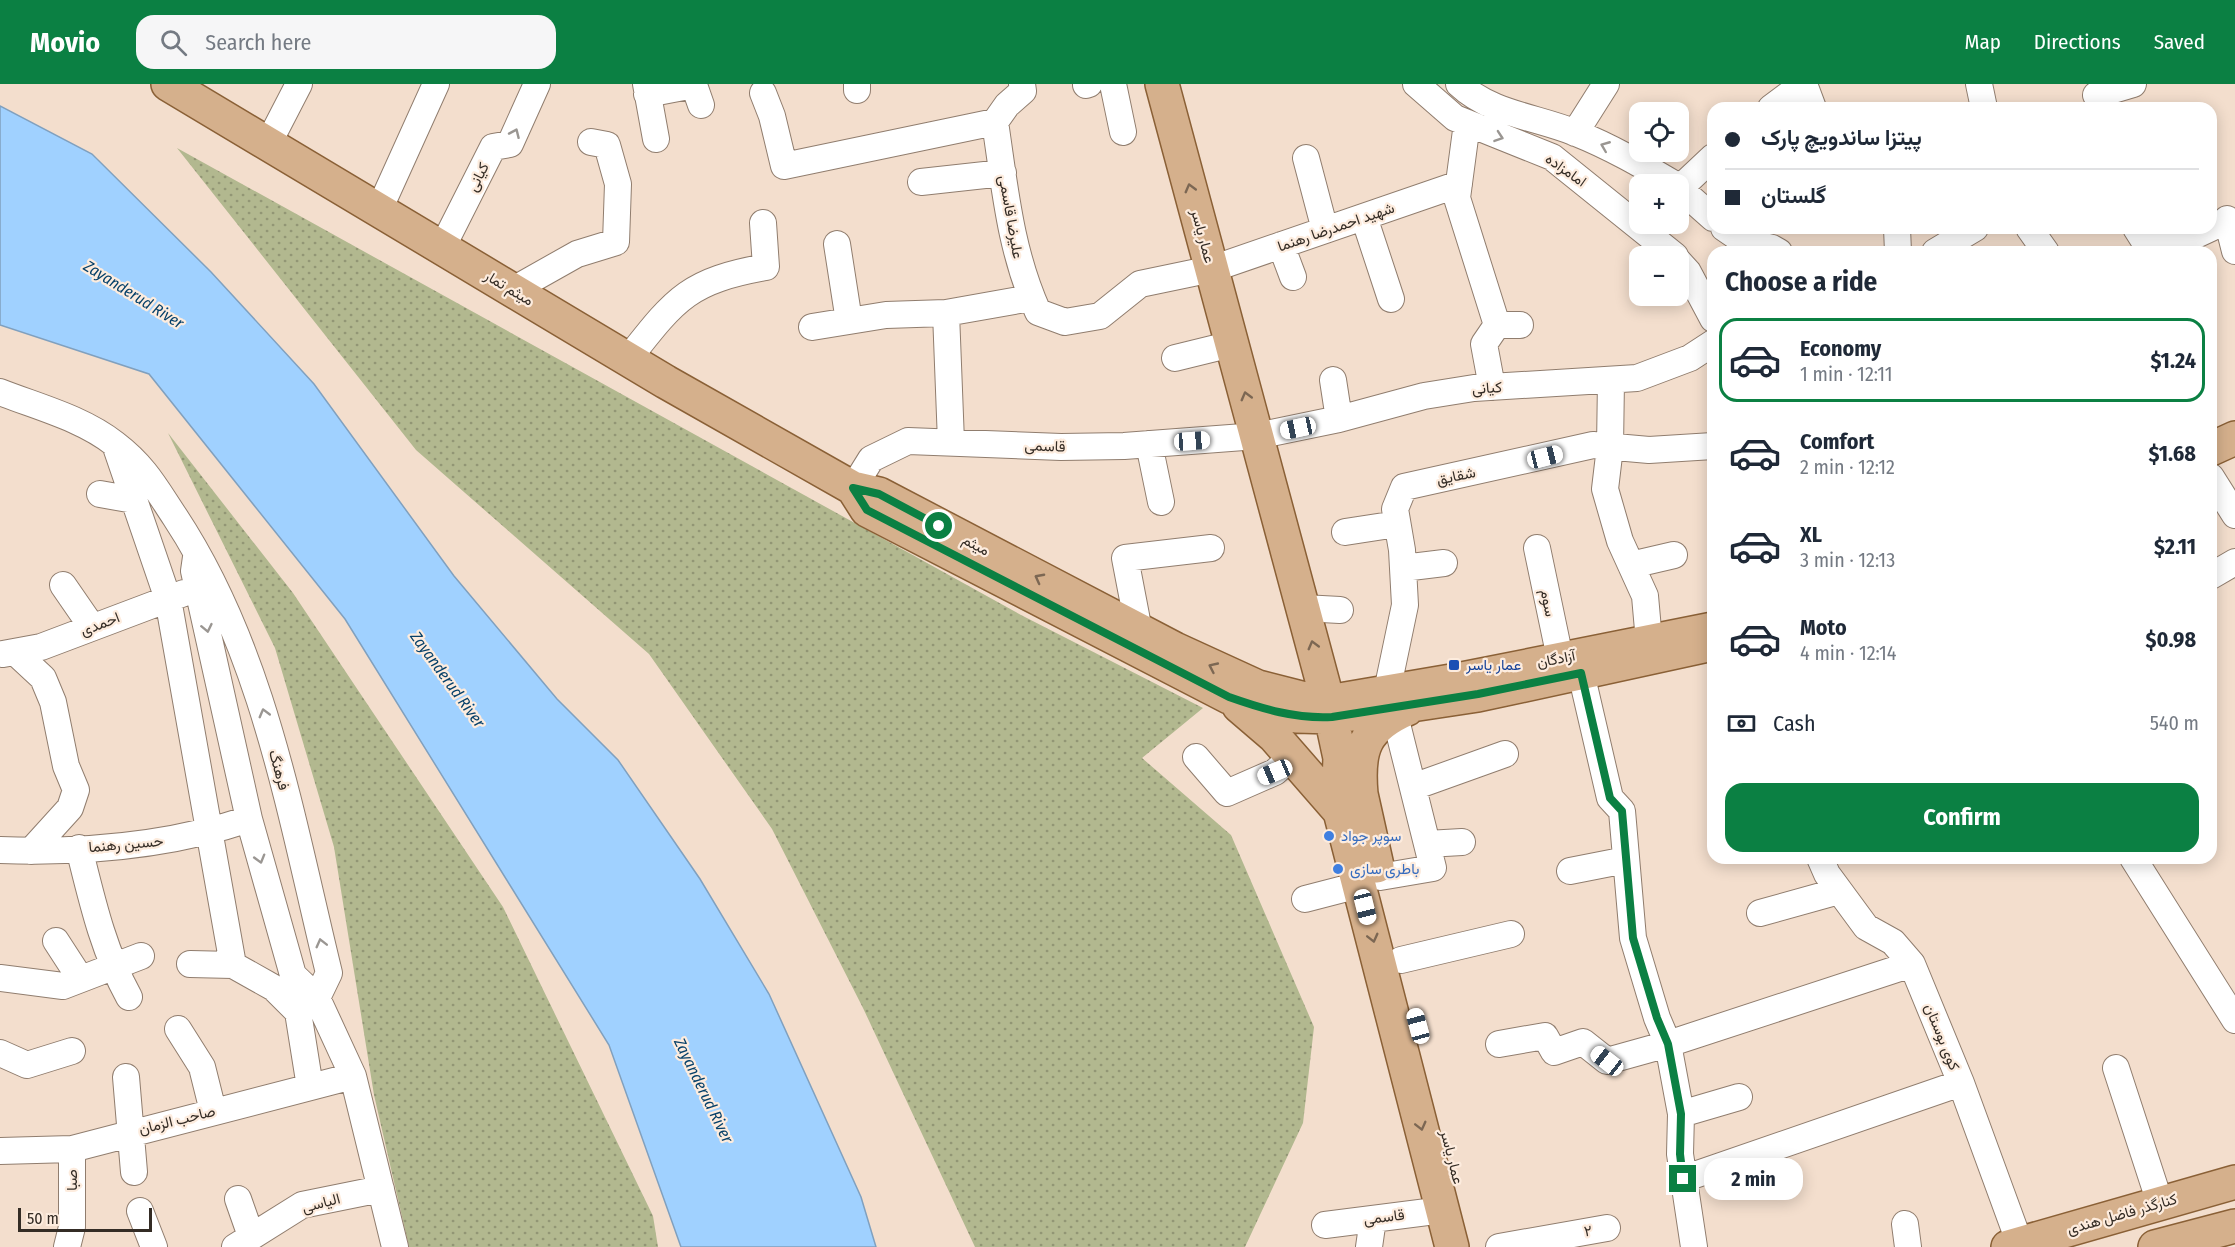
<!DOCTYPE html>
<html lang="en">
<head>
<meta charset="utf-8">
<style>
	body { margin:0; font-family:"Fira Sans Condensed",Vazirmatn,sans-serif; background:#f6f6f7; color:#1f2937; height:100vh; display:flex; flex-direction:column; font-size:22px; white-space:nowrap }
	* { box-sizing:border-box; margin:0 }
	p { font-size:20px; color:#747a83 }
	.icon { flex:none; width:33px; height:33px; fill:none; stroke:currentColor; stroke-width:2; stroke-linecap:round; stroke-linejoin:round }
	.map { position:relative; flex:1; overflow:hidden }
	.drawer { position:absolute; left:1707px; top:162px; width:510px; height:618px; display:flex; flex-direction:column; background:#fff; border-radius:18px; box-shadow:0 3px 15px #0003 }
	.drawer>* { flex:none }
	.hud { position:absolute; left:1707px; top:18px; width:510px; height:132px; border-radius:18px; box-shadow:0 3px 15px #0003; display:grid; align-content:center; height:132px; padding:0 18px; background:#fff }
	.controls { position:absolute; left:1629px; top:18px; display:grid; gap:12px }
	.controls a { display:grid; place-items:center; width:60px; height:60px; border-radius:12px; background:#fff; box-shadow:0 3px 15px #0003; font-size:30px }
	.scale { position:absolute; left:18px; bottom:15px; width:134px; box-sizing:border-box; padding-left:6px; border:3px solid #342c25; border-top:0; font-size:16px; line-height:21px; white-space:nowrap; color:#342c25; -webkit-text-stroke:4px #fdecde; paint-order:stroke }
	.end { position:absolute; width:27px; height:27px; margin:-14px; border:8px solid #0b8043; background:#fff; box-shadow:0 0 0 3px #fff }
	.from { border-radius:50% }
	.bubble { position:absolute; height:42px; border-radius:18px; background:#fff; box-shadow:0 3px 15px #0003; font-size:20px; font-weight:700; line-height:42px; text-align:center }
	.car { position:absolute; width:18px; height:36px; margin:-18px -9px; border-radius:8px; box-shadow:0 0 4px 2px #0007; background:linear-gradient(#fff 24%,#345 0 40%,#fff 0 76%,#345 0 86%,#fff 0) }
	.hud b { display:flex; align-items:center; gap:21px; height:57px; font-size:22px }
	.hud b+b { border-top:2px solid #e0e1e3 }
	.hud i { width:15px; height:15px; background:#1f2937 }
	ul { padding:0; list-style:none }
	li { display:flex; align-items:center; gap:18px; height:84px; margin:0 12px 9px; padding:0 6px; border:3px solid transparent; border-radius:18px }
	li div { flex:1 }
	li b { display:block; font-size:22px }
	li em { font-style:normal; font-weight:700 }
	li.on { border-color:#0b8043 }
	li>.icon { width:54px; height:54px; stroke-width:1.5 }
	h2 { padding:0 18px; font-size:27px; line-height:72px }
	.pay { display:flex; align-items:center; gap:15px; height:66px; padding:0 18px; font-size:22px }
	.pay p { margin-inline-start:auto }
	.cta { display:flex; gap:12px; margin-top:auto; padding:12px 18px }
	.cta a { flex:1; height:69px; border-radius:18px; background:#0b8043; color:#fff; font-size:24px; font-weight:700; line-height:69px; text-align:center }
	header { display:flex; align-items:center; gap:36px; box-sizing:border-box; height:84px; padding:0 30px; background:#0b8043; color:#fff }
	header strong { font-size:28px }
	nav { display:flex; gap:33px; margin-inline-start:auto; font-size:21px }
	.search { width:420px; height:54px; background:#f6f6f7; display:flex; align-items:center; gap:15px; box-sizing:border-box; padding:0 21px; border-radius:18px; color:#747a83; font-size:22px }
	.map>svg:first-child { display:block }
</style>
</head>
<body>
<header>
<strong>Movio</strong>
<div class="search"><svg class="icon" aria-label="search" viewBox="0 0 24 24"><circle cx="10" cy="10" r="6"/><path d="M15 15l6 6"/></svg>Search here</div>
<nav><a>Map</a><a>Directions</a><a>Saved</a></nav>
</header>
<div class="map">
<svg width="2235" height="1163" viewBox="0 0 2235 1163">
	<defs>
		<pattern id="park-dots" width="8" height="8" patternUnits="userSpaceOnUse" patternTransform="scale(1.5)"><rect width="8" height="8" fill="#b2b88f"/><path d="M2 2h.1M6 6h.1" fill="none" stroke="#929675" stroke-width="1.8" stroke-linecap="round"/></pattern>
	</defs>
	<rect width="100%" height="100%" fill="#f3decd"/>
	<!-- park -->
	<path fill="url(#park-dots)" d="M177 64 1021 531 1203 624 1142 674 1231 751 1314 943 1303 1039 1245 1163H975L863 924 772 745 649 570 416 366Z
		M168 349 293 509 503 823 653 1132 658 1163H409L374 1011 334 763 275 564Z"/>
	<!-- water -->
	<path fill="#a0d1ff" stroke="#80a0be" stroke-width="1.5" d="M0 22 92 70 211 188 314 300 454 492 557 615 618 676 700 795 769 910 861 1113 876 1163H681L609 961 345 535 149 290 0 241Z"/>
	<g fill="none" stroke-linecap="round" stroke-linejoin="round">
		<defs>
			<path id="minor" d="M646 0 656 55
				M857 0V6
				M1022 0 1023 7 1007 21 995 38C1005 104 1010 166 1038 228L1065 238 1100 232 1140 200 1212 185 1459 100
				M1113 0 1123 48
				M1416 0 1455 34 1552 73 1675 172
				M1459 0C1491 30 1537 33 1576 49 1611 63 1642 81 1674 100
				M1804 0 1813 24
				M1979 0 1984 24
				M1086 1 1089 0
				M763 9 772 32 784 82 995 38
				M647 10 694 1 701 21
				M2096 11 2133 0
				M1771 24 1803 0
				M1467 39 1457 114 1497 241 1484 260 1492 303
				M1575 49 1606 0
				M268 60 299 0
				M1306 74 1325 146
				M921 98 1003 89
				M1678 103 1713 134
				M1680 104 1713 73
				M379 126 436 0
				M1364 133 1391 215
				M2227 135 2235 167
				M1724 144 1743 157 1772 164 1779 168
				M1897 144 1898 168
				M2029 144 2046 168
				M2136 144 2148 163 2183 157 2211 144
				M837 160 849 237
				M1281 161 1293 193
				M442 164 493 63 510 60 537 0
				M1935 168 1975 144
				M1678 177 1688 188 1713 235
				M513 206 577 170 616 158 618 100 607 61 591 58
				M946 229 951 358
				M1497 241H1520
				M812 243 886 231 946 229 1031 214
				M1175 274 1232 260
				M628 275C676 214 688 197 766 183L763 139
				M1333 296 1339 335
				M1611 296 1610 363 1605 405 1620 457 1645 512 1649 557
				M0 308C38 323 82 334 115 360 145 383 155 403 175 433 264 568 291 734 329 889L317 914
				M1149 360 1161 418
				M116 363 168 515 233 881 274 904 298 928 310 1003
				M2211 393 2235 431
				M853 404 871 375 908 357 1061 363 1124 362 1257 352 1339 335 1424 312 1474 304 1637 294 1690 274 1713 259
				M100 410 134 416
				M1345 448 1397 440
				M1537 464 1560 574
				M196 473 194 487 249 735 293 891 317 914 353 992 395 1163
				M1631 481 1674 471
				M1403 484 1444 479
				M2211 492 2235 478
				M63 501 92 543
				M1303 524 1340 526
				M1139 547 1125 474 1211 464
				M15 568 43 594 53 618 66 682 76 706 70 724 31 767
				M3 570 41 563 184 509
				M1581 589 1610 714 1622 727 1633 854 1657 934 1668 960 1681 1030 1680 1070 1694 1163
				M1387 607 1405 521 1402 466 1395 425 1404 403 1593 361 1649 366 1713 362
				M1196 673 1227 709 1275 688 1293 672
				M1413 703 1505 670
				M1427 760 1462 758
				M79 764C92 816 103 866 129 913
				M0 766C84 769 169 762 249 735
				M1820 774 1827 790 1866 843 1893 858 1912 880 1961 999 2020 1160
				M2133 774 2235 936
				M1570 787 1626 776
				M1380 793 1433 784 1395 632
				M1305 815 1359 801
				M1760 829 1839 807
				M56 857 80 894
				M1401 876 1511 850
				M190 880 233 881
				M0 894 63 902 141 872
				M178 945 202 983 213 1027
				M1499 960 1545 952 1554 968 1583 958 1607 977 1668 960 1912 880
				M0 969 27 981 72 967
				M2116 984 2160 1119
				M126 993 134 1088
				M1681 1030 1739 1013
				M0 1067 72 1065 353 992
				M1683 1095 1961 999
				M238 1115 251 1152
				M140 1127 154 1163
				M1905 1140 1908 1163
				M1325 1141 1443 1126
				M67 1163 72 1143V1065
				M235 1163 302 1121 381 1105
				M1369 1163 1373 1135
				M1499 1163 1607 1144"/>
			<path id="major" d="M168 0 666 298 853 404
				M1162 0 1328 618 1340 674 1338 720 1452 1163
				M2211 365 2235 354
				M1713 545 1457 596 1328 618 1301 614 1258 603 1175 565 879 410 853 404 867 426 1229 613 1296 632 1332 633 1478 611 1713 560
				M1239 622 1274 652 1341 729
				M1340 674 1361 710 1377 782
				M1361 710C1357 665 1364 644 1407 625
				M2008 1163 2235 1098
				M2155 1163 2235 1142"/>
		</defs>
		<!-- minor casing -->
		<use href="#minor" stroke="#907d6e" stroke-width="28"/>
		<!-- major casing -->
		<use href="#major" stroke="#8a6036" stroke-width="36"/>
		<!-- minor -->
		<use href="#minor" stroke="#fff" stroke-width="26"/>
		<!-- major -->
		<use href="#major" stroke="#d5b08c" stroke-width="33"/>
	</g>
	<!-- one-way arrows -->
	<defs><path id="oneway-chevron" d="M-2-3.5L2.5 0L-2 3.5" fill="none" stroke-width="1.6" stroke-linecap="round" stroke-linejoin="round" transform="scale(1.5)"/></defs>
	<g stroke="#9a9692">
		<use href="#oneway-chevron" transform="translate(515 49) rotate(-66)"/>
		<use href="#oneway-chevron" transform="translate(1499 53) rotate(19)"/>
		<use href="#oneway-chevron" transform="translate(1605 62) rotate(-158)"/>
		<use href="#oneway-chevron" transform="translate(207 544) rotate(78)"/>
		<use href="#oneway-chevron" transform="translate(264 629) rotate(-105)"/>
		<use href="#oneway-chevron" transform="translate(260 775) rotate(74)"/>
		<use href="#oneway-chevron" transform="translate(321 859) rotate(-104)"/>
	</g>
	<g stroke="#7c6753">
		<use href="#oneway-chevron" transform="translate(1190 104) rotate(-105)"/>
		<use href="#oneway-chevron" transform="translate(1246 312) rotate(-105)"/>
		<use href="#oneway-chevron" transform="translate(1039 494) rotate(-152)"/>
		<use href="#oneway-chevron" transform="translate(1313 561) rotate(-105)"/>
		<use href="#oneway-chevron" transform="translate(1213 583) rotate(-155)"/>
		<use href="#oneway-chevron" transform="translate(1373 854) rotate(76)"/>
		<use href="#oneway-chevron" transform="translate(1421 1042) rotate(76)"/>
	</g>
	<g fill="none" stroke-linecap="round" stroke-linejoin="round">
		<!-- route -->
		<path stroke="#0b8043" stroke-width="8" d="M939 442 879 410 853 404 867 426 1229 613C1263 625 1296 635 1332 633L1478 610 1581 589 1610 714 1622 727 1633 854 1657 934 1668 960 1681 1030 1680 1070 1683 1095"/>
	</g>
	<!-- markers -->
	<rect fill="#1a4fb4" stroke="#fdecde" stroke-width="2" x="1448" y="575" width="12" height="12" rx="3"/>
	<g fill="#3f7fe0" stroke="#fdecde" stroke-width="2">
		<circle cx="1329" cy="752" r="6"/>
		<circle cx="1338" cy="785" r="6"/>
	</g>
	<g text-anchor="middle" stroke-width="4.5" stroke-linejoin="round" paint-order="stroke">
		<!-- street labels -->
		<g font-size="15" fill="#342c25" stroke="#fdecde">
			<text transform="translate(1566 86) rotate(35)" y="5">امامزاده</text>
			<text transform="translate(478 93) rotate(-63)" y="5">کیانی</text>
			<text transform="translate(1011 133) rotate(80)" y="5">علیرضا قاسمی</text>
			<text transform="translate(1336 143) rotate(-19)" y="5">شهید احمدرضا رهنما</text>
			<text transform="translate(1203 152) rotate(75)" y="5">عمار یاسر</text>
			<text transform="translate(509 204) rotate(31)" y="5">میثم تمار</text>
			<text transform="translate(1487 304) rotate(-4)" y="5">کیانی</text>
			<text transform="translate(1045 362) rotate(2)" y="5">قاسمی</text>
			<text transform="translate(1456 392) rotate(-12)" y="5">شقایق</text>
			<text transform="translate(976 461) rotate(28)" y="5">میثم</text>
			<text transform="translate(1548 519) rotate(79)" y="5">سوم</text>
			<text transform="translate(100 540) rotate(-21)" y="5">احمدی</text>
			<text transform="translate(1556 575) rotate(-11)" y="5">آزادگان</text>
			<text transform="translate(279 686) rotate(75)" y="5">فرهنگ</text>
			<text transform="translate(126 760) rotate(-5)" y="5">حسین رهنما</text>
			<text transform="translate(1942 953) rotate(68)" y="5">کوی بوستان</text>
			<text transform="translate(177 1036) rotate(-14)" y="5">صاحب الزمان</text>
			<text transform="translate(1452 1073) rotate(76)" y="5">عمار یاسر</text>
			<text transform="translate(72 1096) rotate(-90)" y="5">صبا</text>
			<text transform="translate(321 1119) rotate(-15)" y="5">الیاسی</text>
			<text transform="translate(2122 1130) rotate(-16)" y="5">کنارگذر فاضل هندی</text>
			<text transform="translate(1384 1133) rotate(-7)" y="5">قاسمی</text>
			<text transform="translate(1588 1147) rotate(-10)" y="5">۲</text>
		</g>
		<!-- transit labels -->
		<g font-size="15" fill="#164399" stroke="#fdecde" text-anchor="start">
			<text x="1466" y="586">عمار یاسر</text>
		</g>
		<!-- shop labels -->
		<g font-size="15" fill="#366cbe" stroke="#fdecde" text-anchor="start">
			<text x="1341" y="757">سوپر جواد</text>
			<text x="1350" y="790">باطری سازی</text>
		</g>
		<!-- water labels -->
		<g font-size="16" font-style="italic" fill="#064069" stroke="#fdecde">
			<text transform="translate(134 210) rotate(32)" y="6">Zayanderud River</text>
			<text transform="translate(448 595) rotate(54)" y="6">Zayanderud River</text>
			<text transform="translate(704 1006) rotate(64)" y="6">Zayanderud River</text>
		</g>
	</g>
</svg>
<div class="controls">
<a><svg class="icon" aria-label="locate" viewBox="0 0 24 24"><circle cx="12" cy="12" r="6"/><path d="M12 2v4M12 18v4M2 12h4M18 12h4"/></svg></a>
<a>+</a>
<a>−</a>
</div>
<div class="scale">50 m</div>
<i class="end from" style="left:939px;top:442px"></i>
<i class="end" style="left:1683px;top:1095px"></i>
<div class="bubble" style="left:1704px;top:1074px;width:99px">2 min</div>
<i class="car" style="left:1298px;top:344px;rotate:258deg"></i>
<i class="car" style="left:1192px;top:357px;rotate:86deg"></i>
<i class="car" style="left:1545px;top:373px;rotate:76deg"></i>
<i class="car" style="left:1275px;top:688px;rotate:247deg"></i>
<i class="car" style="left:1365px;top:823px;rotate:166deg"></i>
<i class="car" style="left:1418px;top:942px;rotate:345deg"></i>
<i class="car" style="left:1607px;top:977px;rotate:308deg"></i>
<div class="hud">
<b><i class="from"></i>پیتزا ساندویچ پارک</b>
<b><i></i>گلستان</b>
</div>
<section class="drawer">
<h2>Choose a ride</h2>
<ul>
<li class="on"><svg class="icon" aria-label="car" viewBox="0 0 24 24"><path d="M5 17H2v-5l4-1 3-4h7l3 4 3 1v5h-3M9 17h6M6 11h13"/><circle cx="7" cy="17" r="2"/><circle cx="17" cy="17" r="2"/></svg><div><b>Economy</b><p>1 min · 12:11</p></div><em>$1.24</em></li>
<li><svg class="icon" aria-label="car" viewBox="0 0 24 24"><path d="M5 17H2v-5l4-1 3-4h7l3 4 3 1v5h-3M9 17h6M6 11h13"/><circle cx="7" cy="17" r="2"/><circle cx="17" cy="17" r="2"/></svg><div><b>Comfort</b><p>2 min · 12:12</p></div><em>$1.68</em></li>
<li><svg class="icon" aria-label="car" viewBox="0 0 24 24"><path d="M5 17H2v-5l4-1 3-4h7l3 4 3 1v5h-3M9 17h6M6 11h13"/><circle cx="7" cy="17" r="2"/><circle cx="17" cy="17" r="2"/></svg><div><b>XL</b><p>3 min · 12:13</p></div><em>$2.11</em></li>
<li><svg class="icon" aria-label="car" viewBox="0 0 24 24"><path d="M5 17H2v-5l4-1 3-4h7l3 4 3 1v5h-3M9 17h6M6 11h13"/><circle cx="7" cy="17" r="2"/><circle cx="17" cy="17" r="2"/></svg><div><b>Moto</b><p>4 min · 12:14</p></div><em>$0.98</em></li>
</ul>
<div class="pay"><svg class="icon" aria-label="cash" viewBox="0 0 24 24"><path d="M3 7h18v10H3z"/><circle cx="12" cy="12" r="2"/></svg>Cash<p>540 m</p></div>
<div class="cta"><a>Confirm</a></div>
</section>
</div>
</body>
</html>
